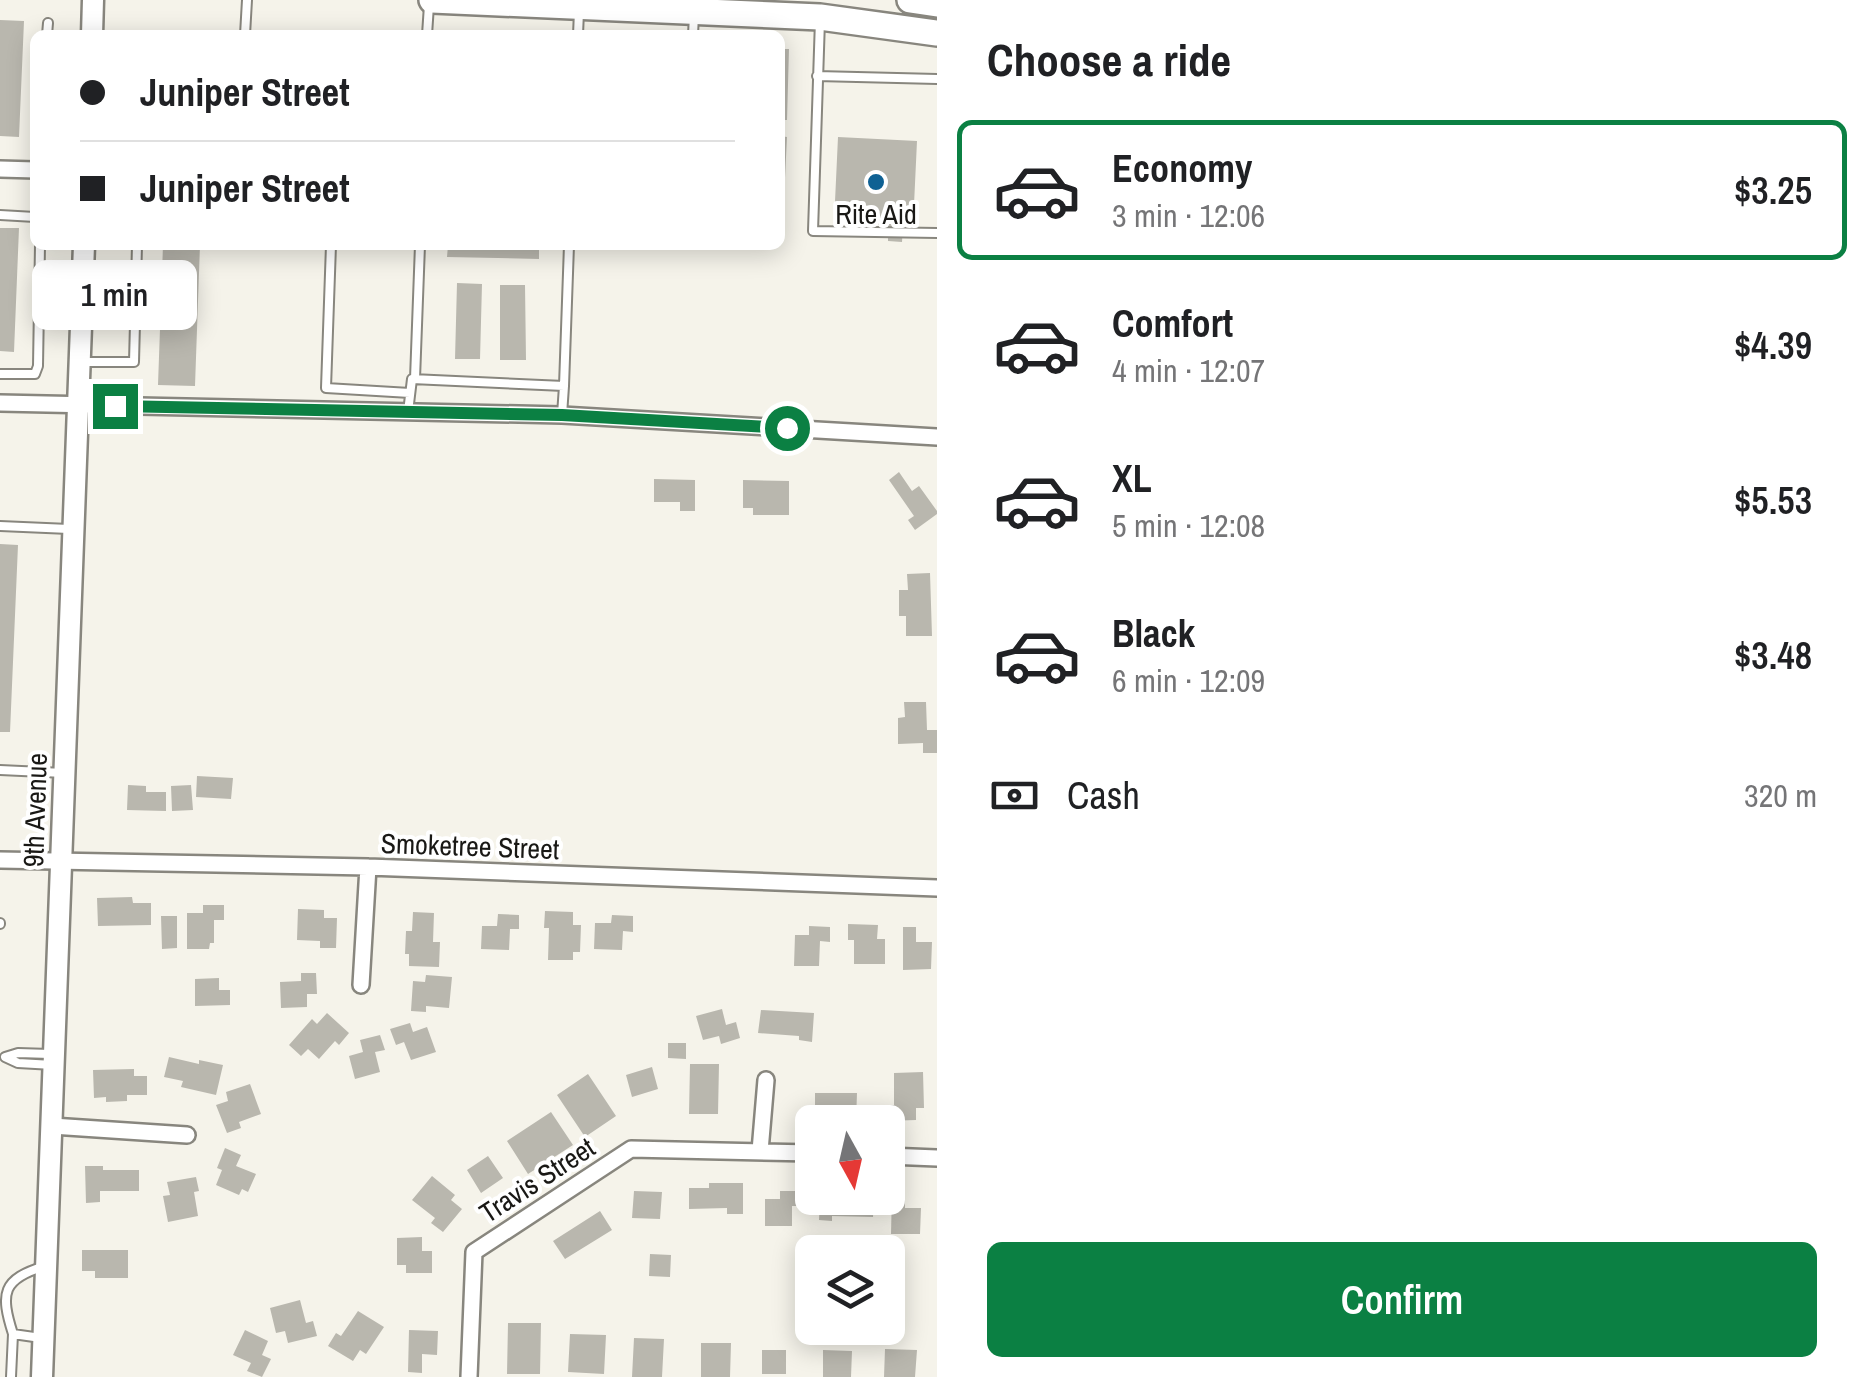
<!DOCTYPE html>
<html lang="en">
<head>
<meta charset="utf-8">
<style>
	body { margin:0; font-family:"Archivo Narrow",sans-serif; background:#f2f2f2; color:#202124; height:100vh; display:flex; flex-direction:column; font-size:38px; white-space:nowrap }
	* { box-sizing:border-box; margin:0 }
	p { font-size:32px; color:#757577 }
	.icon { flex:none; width:55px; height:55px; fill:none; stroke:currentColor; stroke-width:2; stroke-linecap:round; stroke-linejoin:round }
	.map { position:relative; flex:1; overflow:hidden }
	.details { display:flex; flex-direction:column; background:#fff; width:930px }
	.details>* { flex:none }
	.hud { position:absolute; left:30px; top:30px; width:755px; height:220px; border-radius:15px; box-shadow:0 5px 25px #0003; display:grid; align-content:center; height:220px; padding:0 50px; background:#fff }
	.needle { width:65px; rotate:172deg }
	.controls { position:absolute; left:795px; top:1105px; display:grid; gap:20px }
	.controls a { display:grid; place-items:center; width:110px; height:110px; border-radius:15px; background:#fff; box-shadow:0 5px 25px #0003; font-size:50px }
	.end { position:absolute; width:45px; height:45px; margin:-22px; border:12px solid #0b8043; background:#fff; box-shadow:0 0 0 5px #fff }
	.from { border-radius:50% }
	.bubble { position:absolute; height:70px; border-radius:15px; background:#fff; box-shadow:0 5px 25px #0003; font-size:32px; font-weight:600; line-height:70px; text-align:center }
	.hud b { display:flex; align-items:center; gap:35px; height:95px; font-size:38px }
	.hud b+b { border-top:2px solid #e0e0e0 }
	.hud i { width:25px; height:25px; background:#202124 }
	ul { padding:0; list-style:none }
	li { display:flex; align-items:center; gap:30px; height:140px; margin:0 20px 15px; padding:0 30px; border:5px solid transparent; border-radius:15px }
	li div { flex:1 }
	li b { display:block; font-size:38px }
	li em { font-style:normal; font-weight:600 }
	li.on { border-color:#0b8043 }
	li>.icon { width:90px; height:90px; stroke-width:1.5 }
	h2 { padding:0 50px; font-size:45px; line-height:120px }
	.pay { display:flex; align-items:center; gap:25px; height:110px; padding:0 50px; font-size:38px }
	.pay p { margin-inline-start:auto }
	.primary-button { display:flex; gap:20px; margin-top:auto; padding:20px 50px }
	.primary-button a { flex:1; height:115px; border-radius:15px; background:#0b8043; color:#fff; font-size:40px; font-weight:600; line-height:115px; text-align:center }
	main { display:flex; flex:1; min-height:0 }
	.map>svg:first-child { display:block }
</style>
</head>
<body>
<main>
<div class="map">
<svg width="937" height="1377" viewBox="0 0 937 1377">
	<rect width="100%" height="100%" fill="#f5f3ea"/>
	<!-- building -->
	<path fill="#b9b7ae" d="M0 20 24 21 19 137 0 136Z
		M780 49H789L787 120H780Z
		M780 136 787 137 783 218H780Z
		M838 137 917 141 913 226 903 225 902 242 888 241V225L834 223Z
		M0 228H19L14 352 0 351Z
		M163 245H200L195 386 158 385Z
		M448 245H539V259L447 257Z
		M457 283 482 284 480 359H455Z
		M500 285H525L526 360H500Z
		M899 472 912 491 919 486 937 511V514L915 530 908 520 914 516 889 480Z
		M654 479 695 480V511H680V502H654Z
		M743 480 789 481V515H753V508H743Z
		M0 544 18 545 10 732H0Z
		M930 573 932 636H906V616H899V590H908L907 574Z
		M904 702H926L927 730H937V753H923V743L898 744V718L905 717Z
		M197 776 233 778 231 799 196 797Z
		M128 785 146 786V792H166V811L127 810Z
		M191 785 193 810 172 811 171 786Z
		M132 897 133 903H151V925L98 926 97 898Z
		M203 905H224V920H214V943H210L209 949H187V913H203Z
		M298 909 324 910V918H337L336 948H320V941L297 940Z
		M545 911 573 912V925H581L580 952H573V960H548L549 928H544Z
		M413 912 434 913 433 942H440L439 967 409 966V954H405L406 931H412Z
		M498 914 519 915V929H510L509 950 481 949 482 926H497Z
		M612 915 633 916V932L623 931 622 950 594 949 595 923H611Z
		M161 916H177V948L162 949Z
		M848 924 878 925 877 939H885V964H854V940H848Z
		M809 926 830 927V942L820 941 819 966H794L795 935H809Z
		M903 927H916V942H932L931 969 903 970Z
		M301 973H316L317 994H307V1007L281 1008 280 982 301 981Z
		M426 975 452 977 449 1008 426 1006V1012L411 1011 413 981 425 982Z
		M219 978V990H230V1005L195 1006V979Z
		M722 1009 726 1025 736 1022 740 1038 721 1044 719 1036 703 1040 696 1016Z
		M761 1010 814 1013 812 1042 799 1040V1036L758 1033Z
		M327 1013 349 1033 339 1045 335 1041 319 1059 308 1049 301 1056 289 1045 312 1019 317 1024Z
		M410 1023 413 1032 427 1027 436 1052 411 1060 404 1042 396 1045 390 1029Z
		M380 1035 385 1050 375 1052 380 1072 355 1079 349 1056 363 1052 360 1040Z
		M668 1043H686V1059L668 1058Z
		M169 1057 199 1064V1060L223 1065 216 1095 181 1087 183 1081 164 1077Z
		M690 1064H719L718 1114H689Z
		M652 1067 658 1089 632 1097 626 1075Z
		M134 1069V1076H147V1095H127V1101L106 1102V1097L94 1098 93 1070Z
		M923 1072 924 1108H916V1120L887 1121V1105H894V1073Z
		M588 1074 616 1116 585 1137 557 1095Z
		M250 1084 261 1114 239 1122 241 1128 227 1133 216 1105 228 1101 226 1092Z
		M815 1093H857L856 1122H830L831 1106 815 1105Z
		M551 1112 573 1145 528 1174 507 1141Z
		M225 1148 241 1155 236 1166 256 1174 248 1192 242 1189 239 1195 216 1185 222 1170 217 1168Z
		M488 1156 503 1178 481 1193 467 1170Z
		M85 1166H103V1170H139V1191H100V1202L86 1203Z
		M432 1176 455 1195 451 1200 462 1209 443 1232 431 1223 435 1218 412 1200Z
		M196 1177 199 1191 194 1192 198 1216 168 1222 163 1196 170 1195 167 1182Z
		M709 1183H743V1214H727V1208L689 1209V1188H709Z
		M634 1191 662 1192 660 1219 632 1218Z
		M780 1191H801V1206H792V1226H765V1199H780Z
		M892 1191H905V1208H921L920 1234H891Z
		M820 1198H874L873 1217 832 1216V1221L819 1220Z
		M600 1211 612 1230 565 1259 553 1241Z
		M422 1237V1251H432V1273H406V1265H397V1238Z
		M82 1250H128V1278H95V1271H82Z
		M650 1254 671 1255 670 1277 649 1276Z
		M300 1300 306 1323 313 1321 317 1336 288 1343 285 1331 276 1333 270 1308Z
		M358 1311 384 1327 366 1354 360 1350 353 1361 328 1346 336 1333 341 1336Z
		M508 1323H541L540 1374H507Z
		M245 1330 268 1341 262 1355 271 1359 262 1377 247 1371 251 1363 233 1355Z
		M409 1330 438 1331 437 1355 422 1354V1373L408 1372Z
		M570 1334 606 1335 604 1374 568 1372Z
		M634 1338 664 1339 662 1377H632Z
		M701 1343H731L730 1377H701Z
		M885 1349 917 1350 915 1377H884Z
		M762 1350H786V1374H762Z
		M823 1350 852 1351 851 1377H823Z"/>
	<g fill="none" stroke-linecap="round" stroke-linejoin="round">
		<defs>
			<path id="service" d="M820 20 813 231 937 233
				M47 35 48 23
				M245 35 247 0
				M427 35 429 5
				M578 35 579 11
				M693 35 694 15
				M817 76 937 79
				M0 215 35 217
				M331 245 326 388 410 393
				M80 362H134L137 245
				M0 374H35L38 366 40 245
				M415 379 420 245
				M408 412 412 379 564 386 569 245
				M562 415 564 386
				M0 526 69 529
				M0 770 64 773
				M0 923V924
				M50 1054 18 1053 5 1057 18 1063 53 1065
				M41 1338 13 1334C0 1293 2 1279 45 1266
				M11 1377 13 1334"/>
			<path id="minor" d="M0 169 35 170
				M0 403 562 415 937 437
				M0 860 368 867 937 888
				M361 985 368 867
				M52 1126 187 1135
				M760 1151 766 1080
				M888 1156 937 1158
				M469 1377 474 1252 631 1149 812 1153"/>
			<path id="tertiary" d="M92 35 93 0
				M42 1377 84 245"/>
			<path id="primary" d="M432 0 820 17 937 33
				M910 0 937 4"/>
		</defs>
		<!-- service casing -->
		<use href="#service" stroke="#88867e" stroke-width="12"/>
		<!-- minor casing -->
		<use href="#minor" stroke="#88867e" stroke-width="20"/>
		<!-- tertiary casing -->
		<use href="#tertiary" stroke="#88867e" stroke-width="25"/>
		<!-- primary casing -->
		<use href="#primary" stroke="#88867e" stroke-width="30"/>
		<!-- service -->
		<use href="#service" stroke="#fff" stroke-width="8"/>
		<!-- minor -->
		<use href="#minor" stroke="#fff" stroke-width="15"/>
		<!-- tertiary -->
		<use href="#tertiary" stroke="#fff" stroke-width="20"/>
		<!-- primary -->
		<use href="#primary" stroke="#fff" stroke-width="25"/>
	</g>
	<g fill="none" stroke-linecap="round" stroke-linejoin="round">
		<!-- route -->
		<path stroke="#0b8043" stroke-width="12" d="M115 406 562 415 787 428"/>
	</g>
	<!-- markers -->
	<circle fill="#0f6193" stroke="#fff" stroke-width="4" cx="876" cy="182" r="10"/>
	<g text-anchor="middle" stroke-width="8" stroke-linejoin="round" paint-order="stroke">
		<!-- poi labels -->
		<g font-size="28" fill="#191815" stroke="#fff">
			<text x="876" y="224">Rite Aid</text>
		</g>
		<!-- street labels -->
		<g font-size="28" fill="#191815" stroke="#fff">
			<text transform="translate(35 810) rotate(-88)" y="10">9th Avenue</text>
			<text transform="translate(470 846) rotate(2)" y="10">Smoketree Street</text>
			<text transform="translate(537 1180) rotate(-33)" y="10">Travis Street</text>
		</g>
	</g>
</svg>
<div class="controls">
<a><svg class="needle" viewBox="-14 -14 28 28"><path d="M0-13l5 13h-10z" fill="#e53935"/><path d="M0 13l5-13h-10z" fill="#757577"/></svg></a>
<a><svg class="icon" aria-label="layers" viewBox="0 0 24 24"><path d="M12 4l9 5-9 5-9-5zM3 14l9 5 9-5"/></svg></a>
</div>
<i class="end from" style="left:787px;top:428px"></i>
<i class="end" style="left:115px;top:406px"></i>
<div class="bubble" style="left:32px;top:260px;width:165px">1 min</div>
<div class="hud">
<b><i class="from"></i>Juniper Street</b>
<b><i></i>Juniper Street</b>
</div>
</div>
<section class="details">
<h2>Choose a ride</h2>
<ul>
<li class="on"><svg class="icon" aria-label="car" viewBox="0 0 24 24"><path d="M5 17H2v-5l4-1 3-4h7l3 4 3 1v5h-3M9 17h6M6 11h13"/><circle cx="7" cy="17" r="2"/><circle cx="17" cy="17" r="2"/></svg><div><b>Economy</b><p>3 min · 12:06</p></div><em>$3.25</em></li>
<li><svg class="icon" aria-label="car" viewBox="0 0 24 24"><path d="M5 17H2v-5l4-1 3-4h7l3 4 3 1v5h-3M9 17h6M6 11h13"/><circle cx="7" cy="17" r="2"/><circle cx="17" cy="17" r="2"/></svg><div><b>Comfort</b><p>4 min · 12:07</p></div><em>$4.39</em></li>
<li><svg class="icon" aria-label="car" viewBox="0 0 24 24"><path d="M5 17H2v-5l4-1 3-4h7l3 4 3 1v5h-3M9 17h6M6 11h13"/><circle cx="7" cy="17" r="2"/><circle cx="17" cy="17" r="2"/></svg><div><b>XL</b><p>5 min · 12:08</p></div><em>$5.53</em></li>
<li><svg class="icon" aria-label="car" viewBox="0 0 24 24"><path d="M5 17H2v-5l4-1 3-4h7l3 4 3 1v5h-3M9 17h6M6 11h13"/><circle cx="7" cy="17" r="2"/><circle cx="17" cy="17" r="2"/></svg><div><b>Black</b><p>6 min · 12:09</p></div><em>$3.48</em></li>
</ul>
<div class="pay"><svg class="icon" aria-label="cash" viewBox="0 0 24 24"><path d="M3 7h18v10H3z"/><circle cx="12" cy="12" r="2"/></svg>Cash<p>320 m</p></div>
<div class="primary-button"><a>Confirm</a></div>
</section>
</main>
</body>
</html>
